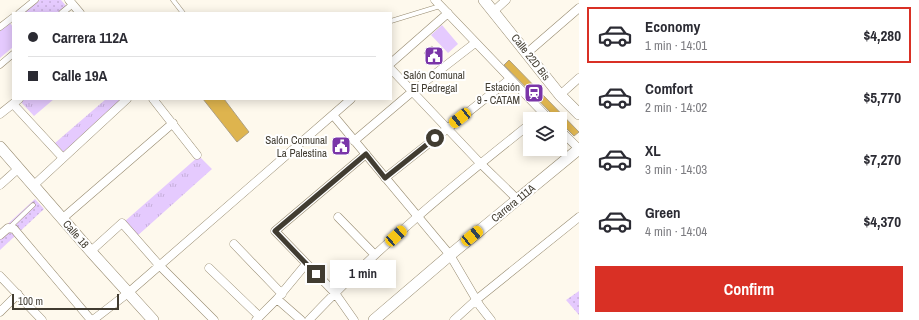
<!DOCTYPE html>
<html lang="en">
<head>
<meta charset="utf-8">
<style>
	body { margin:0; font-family:"Archivo Narrow",sans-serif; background:#f2f2f3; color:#2b2b33; height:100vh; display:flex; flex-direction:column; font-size:15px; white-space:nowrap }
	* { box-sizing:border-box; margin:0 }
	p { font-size:13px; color:#7c7c81 }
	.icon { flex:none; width:22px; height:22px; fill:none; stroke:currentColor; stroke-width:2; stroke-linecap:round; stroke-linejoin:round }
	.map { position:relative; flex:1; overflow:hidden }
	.details { display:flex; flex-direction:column; background:#fff; width:340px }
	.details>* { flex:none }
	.guide { position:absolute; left:12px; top:12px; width:380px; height:88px; border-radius:0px; box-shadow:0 2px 10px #0003; display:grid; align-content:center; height:88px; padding:0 16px; background:#fff }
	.fabs { position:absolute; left:523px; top:112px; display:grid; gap:8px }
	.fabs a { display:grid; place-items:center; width:44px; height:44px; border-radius:0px; background:#fff; box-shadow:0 2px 10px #0003; font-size:20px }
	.scale { position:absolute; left:12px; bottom:10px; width:107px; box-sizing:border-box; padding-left:4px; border:2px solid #413c31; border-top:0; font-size:11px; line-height:14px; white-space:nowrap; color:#413c31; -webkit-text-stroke:3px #fff; paint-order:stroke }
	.end { position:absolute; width:18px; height:18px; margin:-9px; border:5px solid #413c31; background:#fff; box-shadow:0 0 0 2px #fff }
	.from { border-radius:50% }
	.bubble { position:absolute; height:28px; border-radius:0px; background:#fff; box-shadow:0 2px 10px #0003; font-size:13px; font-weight:700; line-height:28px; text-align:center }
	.car { position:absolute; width:12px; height:24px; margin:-12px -6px; border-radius:5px; box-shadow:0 0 3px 1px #0007; background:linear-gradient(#f5c518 24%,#345 0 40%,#f5c518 0 76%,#345 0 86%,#f5c518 0) }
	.guide b { display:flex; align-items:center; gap:14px; height:38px; font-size:15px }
	.guide b+b { border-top:1px solid #e1e1e2 }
	.guide i { width:10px; height:10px; background:#2b2b33 }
	ul { padding:7px 0 0; list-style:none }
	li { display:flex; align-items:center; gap:12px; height:56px; margin:0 8px 6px; padding:0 8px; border:2px solid transparent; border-radius:0px }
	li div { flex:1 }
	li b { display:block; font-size:15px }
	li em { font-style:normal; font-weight:700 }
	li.active { border-color:#d93025 }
	li>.icon { width:36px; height:36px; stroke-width:1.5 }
	.primary-button { display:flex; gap:8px; margin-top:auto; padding:8px 16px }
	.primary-button a { flex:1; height:46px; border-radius:0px; background:#d93025; color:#fff; font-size:16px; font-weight:700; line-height:46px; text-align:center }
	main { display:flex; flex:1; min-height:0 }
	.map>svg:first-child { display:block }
</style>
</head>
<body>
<main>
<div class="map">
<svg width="579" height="320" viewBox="0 0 579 320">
	<defs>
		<pattern id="grass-tufts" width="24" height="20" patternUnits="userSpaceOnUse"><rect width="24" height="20" fill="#e5cafe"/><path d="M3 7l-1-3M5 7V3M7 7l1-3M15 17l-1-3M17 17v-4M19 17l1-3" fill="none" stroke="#c6aeda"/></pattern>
		<pattern id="park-dots" width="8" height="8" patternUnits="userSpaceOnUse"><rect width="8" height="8" fill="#e5cafe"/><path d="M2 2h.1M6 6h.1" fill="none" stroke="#c6aeda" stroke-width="1.8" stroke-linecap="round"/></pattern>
	</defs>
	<rect width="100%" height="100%" fill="#fef9ed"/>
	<!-- grass -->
	<path fill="url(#grass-tufts)" d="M23 99H54L34 116 20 101Z
		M106 99H122L64 153 55 143Z
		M199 156 212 169 136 237 124 222Z"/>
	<!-- park -->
	<path fill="url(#park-dots)" d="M40 0H61L67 7 59 13H22Z
		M35 199 44 209 0 250V231Z
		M579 291V315L566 300Z"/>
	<!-- garden -->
	<path fill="#e5cafe" d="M10 23 13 27V47L0 58V31Z
		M442 25 458 44 448 53 431 35Z"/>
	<!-- building -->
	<path fill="#deb44e" stroke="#ada085" d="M432 46 443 59 435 65 424 53Z
		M509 60 579 132 574 136 564 126 560 125V119H554L553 115 504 65Z
		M203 99H224L249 132 237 142Z
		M345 139 349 144 338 153 334 148Z"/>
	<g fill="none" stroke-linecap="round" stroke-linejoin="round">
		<defs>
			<path id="service" d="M173 0 183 13
				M391 21 440 6
				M10 227 33 205"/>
			<path id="pedestrian" d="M19 13 35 0
				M62 13 73 4
				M0 27 13 17
				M0 65 13 54"/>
			<path id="minor" d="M69 0 80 13
				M435 0 549 119
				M494 11 506 0
				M527 53 579 8
				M391 63 448 13
				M391 69 480 163 517 199
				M560 95 579 78
				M153 99 197 155
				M13 104 63 158
				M0 114 19 99
				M333 115 450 255 480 306 491 320
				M536 119 543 113
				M560 130 579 149
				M354 141 413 91 475 43
				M385 178 510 79
				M0 185 19 168
				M34 185 127 99
				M338 217 375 255
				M63 218 173 123
				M0 235 8 228 14 229 91 320
				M234 244 282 294
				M91 251 122 223 159 265 214 320
				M209 268 259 316
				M0 276 42 320
				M277 299 301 320
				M0 312 18 294
				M93 320 128 293 351 99
				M256 320 277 299 306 264
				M309 320C377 248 453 185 530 124
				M354 320 335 293 275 231 366 154
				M454 320 476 300 579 217"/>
			<path id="tertiary" d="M484 0 560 95 579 114
				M0 147 94 255 153 320
				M374 320 450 255 579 149"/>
		</defs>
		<!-- service casing -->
		<use href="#service" stroke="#968a6f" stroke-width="5"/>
		<!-- pedestrian casing -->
		<use href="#pedestrian" stroke="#968a6f" stroke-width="7"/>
		<!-- minor casing -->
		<use href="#minor" stroke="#968a6f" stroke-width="9"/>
		<!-- tertiary casing -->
		<use href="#tertiary" stroke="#968a6f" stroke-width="12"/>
		<!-- service -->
		<use href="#service" stroke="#fff" stroke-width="4"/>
		<!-- pedestrian -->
		<use href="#pedestrian" stroke="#fff" stroke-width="6"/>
		<!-- minor -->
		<use href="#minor" stroke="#fff" stroke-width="8"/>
		<!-- tertiary -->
		<use href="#tertiary" stroke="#fff" stroke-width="11"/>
	</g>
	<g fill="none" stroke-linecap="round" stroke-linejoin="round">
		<!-- route -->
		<path stroke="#413c31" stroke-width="5" d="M316 274 275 231 366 154 385 178 435 138"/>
	</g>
	<!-- icons -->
	<defs>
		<symbol id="civic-square" viewBox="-11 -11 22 22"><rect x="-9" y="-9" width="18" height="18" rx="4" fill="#7a35a8" stroke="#fff"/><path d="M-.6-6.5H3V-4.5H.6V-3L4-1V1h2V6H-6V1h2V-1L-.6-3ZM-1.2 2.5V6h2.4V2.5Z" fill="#fff"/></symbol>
		<symbol id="station-square" viewBox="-11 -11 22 22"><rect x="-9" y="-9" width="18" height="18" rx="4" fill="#7a35a8" stroke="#fff"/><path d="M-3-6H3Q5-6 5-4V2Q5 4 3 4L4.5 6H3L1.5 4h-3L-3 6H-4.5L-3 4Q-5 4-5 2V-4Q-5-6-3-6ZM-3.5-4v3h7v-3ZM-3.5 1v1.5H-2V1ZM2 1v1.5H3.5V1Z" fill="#fff"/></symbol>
	</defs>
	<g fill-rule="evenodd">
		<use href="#civic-square" x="423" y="45" width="22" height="22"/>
		<use href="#station-square" x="523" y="82" width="22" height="22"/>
		<use href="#civic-square" x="330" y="135" width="22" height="22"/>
	</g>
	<g text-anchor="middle" stroke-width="4" stroke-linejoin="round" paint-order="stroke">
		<!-- street labels -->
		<g font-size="11" fill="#413c31" stroke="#fff">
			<text transform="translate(531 57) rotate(52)" y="4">Calle 22D Bis</text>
			<text transform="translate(513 203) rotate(-39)" y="4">Carrera 111A</text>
			<text transform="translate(76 234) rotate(49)" y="4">Calle 18</text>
		</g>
		<!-- poi labels -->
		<g font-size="11" fill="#413c31" stroke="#fff" text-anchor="end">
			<text x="434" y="79" text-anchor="middle">Salón Comunal<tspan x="434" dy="13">El Pedregal</tspan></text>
			<text x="520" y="91">Estación<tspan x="520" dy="13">9 - CATAM</tspan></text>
			<text x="327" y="144">Salón Comunal<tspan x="327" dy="13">La Palestina</tspan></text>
		</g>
	</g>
</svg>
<div class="fabs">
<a><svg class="icon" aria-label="layers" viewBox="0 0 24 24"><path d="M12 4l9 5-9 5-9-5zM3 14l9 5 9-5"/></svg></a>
</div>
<div class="scale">100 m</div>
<i class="end from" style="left:435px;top:138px"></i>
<i class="end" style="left:316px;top:274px"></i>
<div class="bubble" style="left:330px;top:260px;width:66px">1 min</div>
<i class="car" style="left:460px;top:118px;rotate:232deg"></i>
<i class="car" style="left:396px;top:236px;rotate:48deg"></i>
<i class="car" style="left:472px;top:236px;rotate:51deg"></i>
<div class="guide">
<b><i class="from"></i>Carrera 112A</b>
<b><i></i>Calle 19A</b>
</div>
</div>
<section class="details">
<ul>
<li class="active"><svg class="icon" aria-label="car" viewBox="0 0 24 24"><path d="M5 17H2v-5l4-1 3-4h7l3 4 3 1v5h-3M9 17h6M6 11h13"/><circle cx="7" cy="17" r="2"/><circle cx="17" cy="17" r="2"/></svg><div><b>Economy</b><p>1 min · 14:01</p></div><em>$4,280</em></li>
<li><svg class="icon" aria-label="car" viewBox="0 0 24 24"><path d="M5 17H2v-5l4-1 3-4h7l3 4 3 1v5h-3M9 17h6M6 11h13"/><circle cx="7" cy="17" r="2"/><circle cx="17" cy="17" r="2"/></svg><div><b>Comfort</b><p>2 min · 14:02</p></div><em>$5,770</em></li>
<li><svg class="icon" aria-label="car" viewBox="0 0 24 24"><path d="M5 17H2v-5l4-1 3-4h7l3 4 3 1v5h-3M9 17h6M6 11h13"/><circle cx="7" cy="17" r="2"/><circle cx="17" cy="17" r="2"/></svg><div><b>XL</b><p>3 min · 14:03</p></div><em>$7,270</em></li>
<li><svg class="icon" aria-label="car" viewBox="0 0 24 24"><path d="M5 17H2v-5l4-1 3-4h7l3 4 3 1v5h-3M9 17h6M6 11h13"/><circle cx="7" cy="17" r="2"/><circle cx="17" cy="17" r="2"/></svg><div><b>Green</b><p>4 min · 14:04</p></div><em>$4,370</em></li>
</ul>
<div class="primary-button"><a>Confirm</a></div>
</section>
</main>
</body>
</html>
